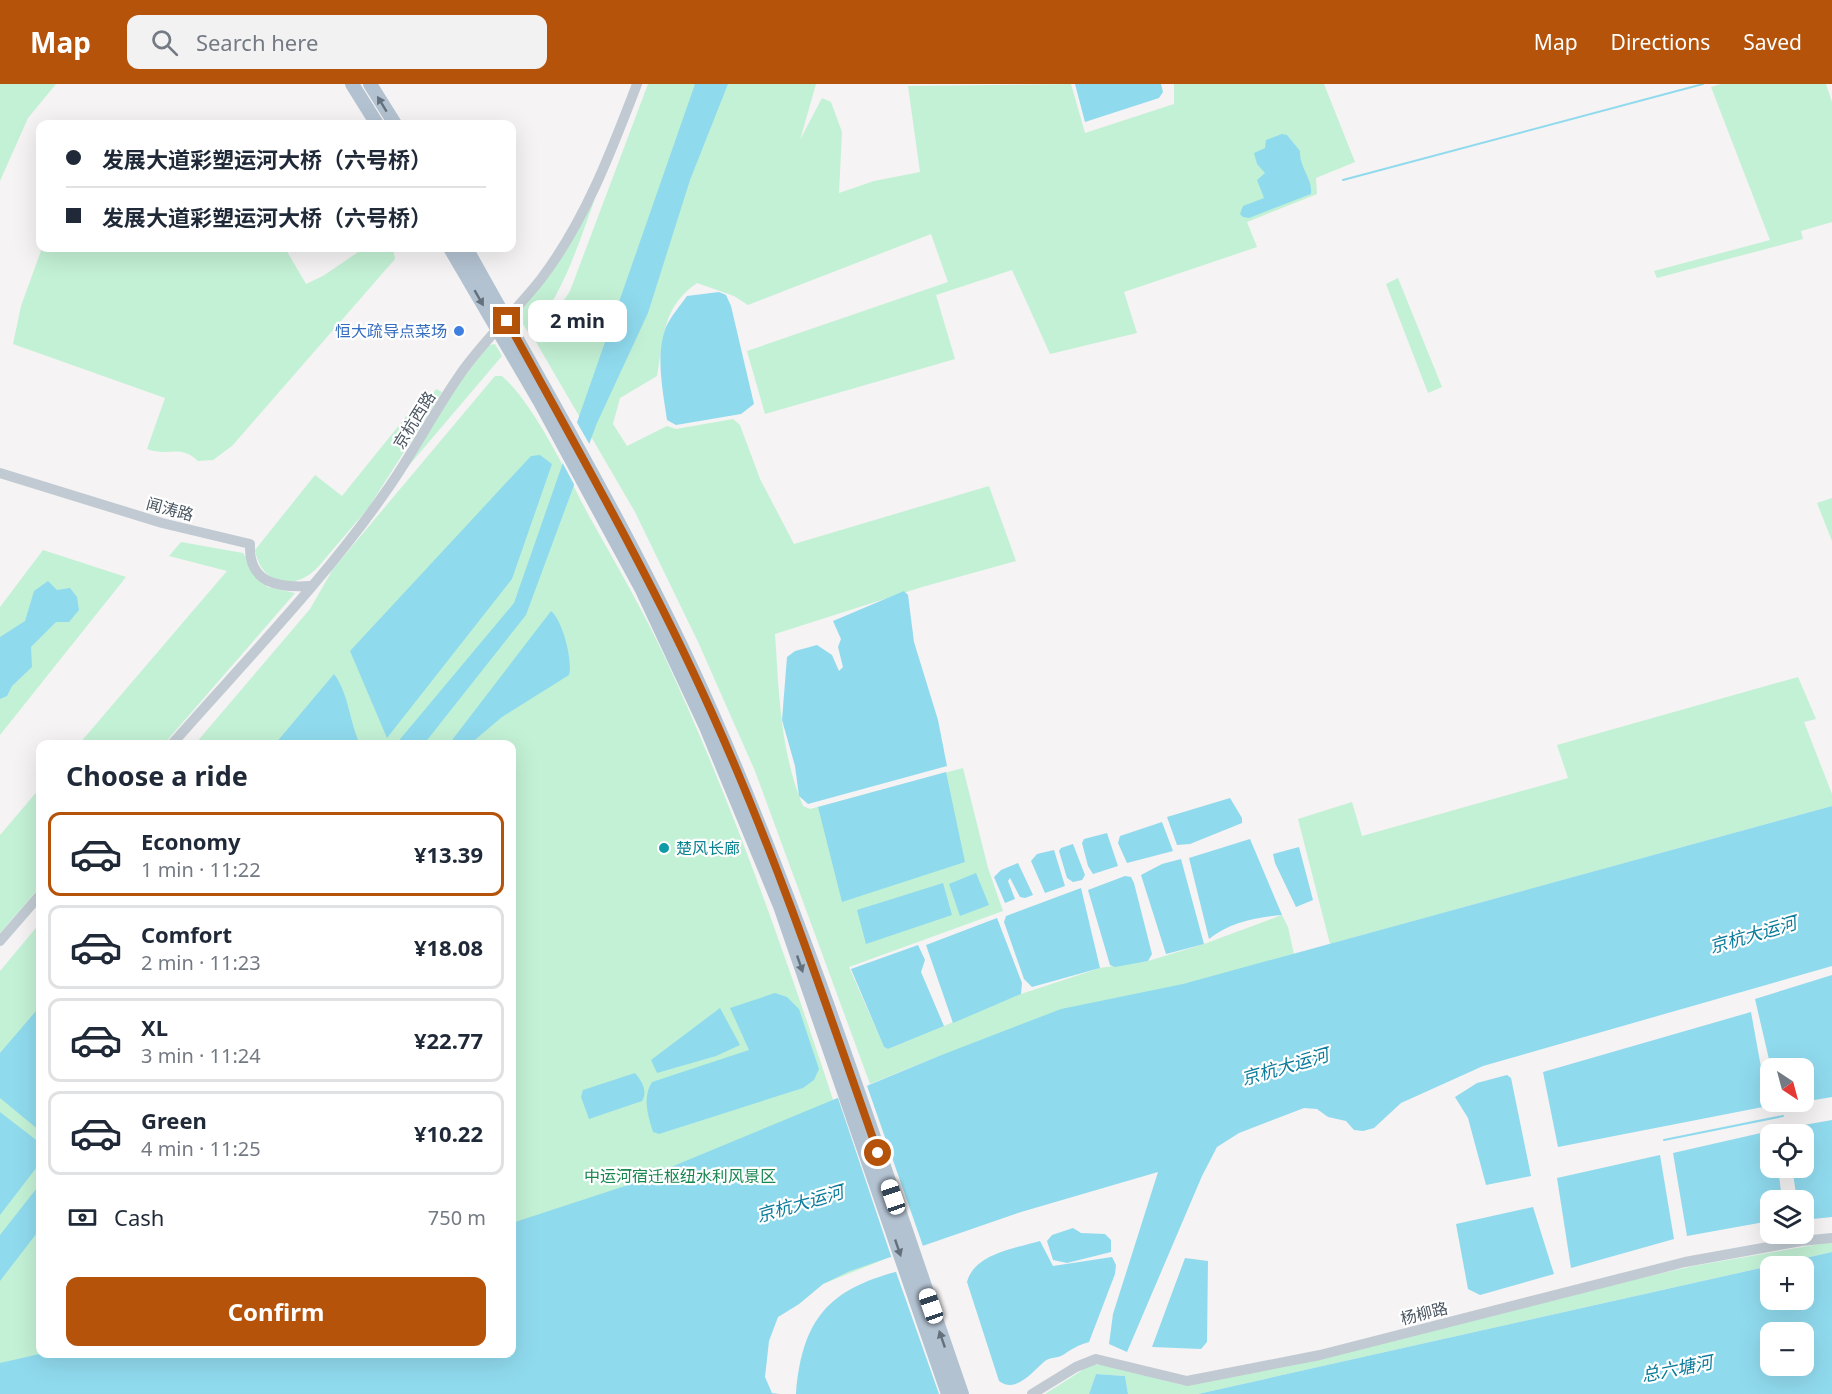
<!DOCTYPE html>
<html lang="en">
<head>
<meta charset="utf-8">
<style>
	body { margin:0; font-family:"Noto Sans","Noto Sans SC",sans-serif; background:#f2f2f3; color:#1f2937; height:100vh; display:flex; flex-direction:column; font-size:22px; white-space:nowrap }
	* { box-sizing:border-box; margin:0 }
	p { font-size:20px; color:#747a83 }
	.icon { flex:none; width:33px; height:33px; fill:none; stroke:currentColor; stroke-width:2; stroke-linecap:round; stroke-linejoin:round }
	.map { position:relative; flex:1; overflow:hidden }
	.drawer { position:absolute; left:36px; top:656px; width:480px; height:618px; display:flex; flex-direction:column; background:#fff; border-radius:12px; box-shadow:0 6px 24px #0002 }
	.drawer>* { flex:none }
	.banner { position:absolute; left:36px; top:36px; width:480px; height:132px; border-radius:12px; box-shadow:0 6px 24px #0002; display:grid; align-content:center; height:132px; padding:0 30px; background:#fff }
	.needle { width:39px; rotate:144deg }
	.fabs { position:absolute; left:1760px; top:974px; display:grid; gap:12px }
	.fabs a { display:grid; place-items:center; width:54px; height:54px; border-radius:12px; background:#fff; box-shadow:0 6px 24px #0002; font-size:30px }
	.end { position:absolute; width:27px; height:27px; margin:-14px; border:8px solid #b45309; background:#fff; box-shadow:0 0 0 3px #fff }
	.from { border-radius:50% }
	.bubble { position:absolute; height:42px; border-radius:12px; background:#fff; box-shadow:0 6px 24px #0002; font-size:20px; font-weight:700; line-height:42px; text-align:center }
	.car { position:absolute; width:18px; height:36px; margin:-18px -9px; border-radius:8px; box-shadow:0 0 4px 2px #0007; background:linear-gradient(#fff 24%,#345 0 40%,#fff 0 76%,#345 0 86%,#fff 0) }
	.banner b { display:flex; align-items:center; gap:21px; height:57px; font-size:22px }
	.banner b+b { border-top:2px solid #e0e1e3 }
	.banner i { width:15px; height:15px; background:#1f2937 }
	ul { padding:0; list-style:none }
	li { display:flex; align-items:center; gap:18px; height:84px; margin:0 12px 9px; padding:0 18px; border:3px solid #e0e1e3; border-radius:12px }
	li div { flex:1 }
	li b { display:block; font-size:22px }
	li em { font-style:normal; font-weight:700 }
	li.active { border-color:#b45309 }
	li>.icon { width:54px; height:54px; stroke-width:1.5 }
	h2 { padding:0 30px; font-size:27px; line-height:72px }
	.pay { display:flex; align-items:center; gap:15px; height:66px; padding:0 30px; font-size:22px }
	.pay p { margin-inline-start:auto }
	.cta { display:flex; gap:12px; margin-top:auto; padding:12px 30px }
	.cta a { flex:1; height:69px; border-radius:12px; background:#b45309; color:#fff; font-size:24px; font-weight:700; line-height:69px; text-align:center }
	header { display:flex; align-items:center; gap:36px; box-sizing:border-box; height:84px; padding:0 30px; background:#b45309; color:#fff }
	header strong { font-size:28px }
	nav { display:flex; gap:33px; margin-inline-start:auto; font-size:21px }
	.search { width:420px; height:54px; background:#f2f2f3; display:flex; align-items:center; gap:15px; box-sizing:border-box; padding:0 21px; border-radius:12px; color:#747a83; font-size:22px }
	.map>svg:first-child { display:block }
</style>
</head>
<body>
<header>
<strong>Map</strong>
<div class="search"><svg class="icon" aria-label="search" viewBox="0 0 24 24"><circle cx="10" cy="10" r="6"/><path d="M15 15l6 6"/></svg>Search here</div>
<nav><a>Map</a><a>Directions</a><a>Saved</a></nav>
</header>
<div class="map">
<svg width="1832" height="1310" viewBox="0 0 1832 1310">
	<rect width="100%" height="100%" fill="#f5f3f3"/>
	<!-- green -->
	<path fill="#c3f1d5" d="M0 0H56L28 34 0 97Z
		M648 0H816L800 56 822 14 831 18 842 48 839 109 874 97 920 88 908 2 1071 0 1085 49 1174 20V0H1324L1355 78 1316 94 1317 110 1247 138 1257 163 1124 208 1137 249 1050 270 1012 186 936 211 955 275 765 330 747 267 948 198 931 150 748 221 734 212 697 199C662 223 664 253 657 292L620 314 613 340 627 362 667 342 676 345 733 335 740 341 760 395 794 460 989 402 1016 477 922 503 775 550C779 609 780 667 803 722L810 725 963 684 988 784 1003 827 849 883 884 963 888 965 1021 910 1100 884 1148 877 1204 860 1282 831 1288 843 1294 870 939 972 870 1000 755 687 699 560 635 428 536 258 570 207Z
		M1721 0H1826L1832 18V138L1801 147 1803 155 1657 194 1654 187 1770 156 1711 3Z
		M595 115C577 163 563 212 529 250L517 230 550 191Z
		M42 164H285L306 200 323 192 364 164H393L395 175 232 362 213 376 198 377C180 360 168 373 147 365L165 314 13 260 21 222Z
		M1398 194 1442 303 1428 309 1386 200Z
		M495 260 502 272 400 392 448 313 489 261Z
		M495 292H502C535 321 568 392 589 432 616 480 644 528 667 578 756 770 819 973 885 1175L823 1200 799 1220 778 1233 699 1310H0V887L40 839V1269H512V660H195L310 525 333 485Z
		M436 305 442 308 369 423 318 483C295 508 261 501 255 466L315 391 342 412 409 329 416 333Z
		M1832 414V457L1817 419Z
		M181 458 243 469 267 503 295 509 164 660H79L227 487 169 472Z
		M43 466 126 493 0 651V523Z
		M1798 593 1816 635 1804 638 1832 710V722L1330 860 1298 735 1352 718 1362 752 1568 694 1557 661Z
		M40 704V803L0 849V751Z
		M1832 1158V1168L1198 1310H1128L1125 1292 1096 1290 1089 1310H1045L1092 1280 1111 1282 1182 1301 1693 1182Z"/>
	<!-- water -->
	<path fill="#90daee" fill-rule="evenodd" d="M695 0H728L690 96 648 229 597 339 526 531 424 660H396L514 519Z
		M1075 0H1161L1163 8 1159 14 1085 38Z
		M1282 50 1287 51 1300 67C1299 83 1313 95 1311 110L1249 134 1243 133 1240 130 1243 122 1264 114 1257 96 1265 89 1257 80 1254 69 1265 64 1266 56Z
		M719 208 726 211 731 222 754 320 741 330 676 341 667 336C663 307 655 271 666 243 671 232 680 222 687 212Z
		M540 371 552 380 512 495 387 654 350 567 531 372Z
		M48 497 57 506 70 504 77 513 79 526 69 538H56L31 563 32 583 12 602 7 612 0 615V553L25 537 34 507Z
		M904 507 908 511 914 558 938 636 947 682 808 720 799 712 795 682 782 636 787 573 795 567 817 561 832 571 839 587 843 583 838 563 841 555 833 537Z
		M551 527C563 537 573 577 569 591L502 633 470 660H449Z
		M334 590C349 610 349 637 360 660H275Z
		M946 688 965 778 842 818 818 723Z
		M1230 714 1242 734V739L1190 760 1177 761 1167 733Z
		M1832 722V882L1483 982 1401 1019 1374 1044 1363 1047 1354 1046 1346 1037 1328 1033 1317 1025 1304 1024 1239 1049 1217 1063 1202 1092 1127 1268 1109 1260 1113 1230 1158 1088 1021 1128 850 1187 823 1200 799 1220 778 1233 769 1257 765 1293 772 1309 780 1310H0V1279L44 1269H512V1139L625 1102 939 972 1061 925 1183 900Z
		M1162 738 1173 767 1127 779 1118 759 1120 752Z
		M1107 749 1118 782 1093 790 1088 782 1082 759 1084 755Z
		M1250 755 1282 831C1257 833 1228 839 1209 855L1189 774Z
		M1073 760 1085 791 1082 796 1073 798 1067 794 1059 767 1061 764Z
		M1299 763 1313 816 1296 823 1275 779 1273 770Z
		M1054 766 1065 802 1045 809 1031 777 1037 770Z
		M1181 775 1204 860 1166 870 1141 791 1162 780Z
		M1018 779 1033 811 1025 814 1020 813 1010 794 1008 797 1015 815 1005 819 994 793 1001 786Z
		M976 789 989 821 960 832 949 800Z
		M1125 792 1131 793 1134 799 1152 870 1148 877 1115 883 1110 881 1088 806Z
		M943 799 952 831 866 860 857 826Z
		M1081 804 1100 884 1032 903 1024 895 1004 838 1006 832Z
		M997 834 1022 899 1021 910 953 939 926 861Z
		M918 861 925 876 921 888 944 942 888 965 884 963 851 885Z
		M1832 891V1013L1779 1022 1778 1017H1803V984H1771L1755 915Z
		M775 909 787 913 799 925 819 985 814 996 803 1004 659 1050 653 1048C648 1031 642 1014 652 998L749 966 730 924Z
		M720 924 740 961 716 972 657 989 651 976Z
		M36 927 40 928V1047L0 1014V969Z
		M1751 928 1768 1022 1558 1063 1543 988Z
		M635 989C642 997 648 1007 642 1017L589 1035 581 1013 583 1006Z
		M1507 991 1511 994 1531 1092 1486 1101 1468 1034 1455 1013 1477 999Z
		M0 1028 40 1059V1079L0 1131Z
		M1832 1036V1133L1803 1136V1116H1797L1792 1083H1803V1050H1788L1787 1044Z
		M1774 1046V1050H1770V1083H1778L1782 1116H1770V1137L1687 1152 1673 1069Z
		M1660 1071 1674 1155 1571 1184 1557 1094Z
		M40 1100V1145L0 1197V1151Z
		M1533 1123 1554 1190 1480 1211 1468 1205 1456 1140Z
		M1073 1144 1081 1149 1105 1150 1111 1156V1168L1067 1179 1053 1176 1047 1157 1052 1151Z
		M1040 1157 1053 1182 1112 1173 1116 1181 1115 1190 1089 1258C1078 1261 1072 1265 1063 1271 1058 1274 1050 1273 1045 1277 1033 1287 1016 1310 999 1297L967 1198C974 1170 1016 1164 1040 1157Z
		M1832 1168V1310H1198ZM1770 1182H1803V1215H1770ZM1770 1248H1803V1281H1770Z
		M1185 1174 1208 1177 1207 1258 1201 1265 1152 1263Z
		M924 1181 964 1310H796C803 1220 842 1199 924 1181Z
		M1096 1290 1125 1292 1128 1310H1089Z"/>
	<!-- pier -->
	<path fill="#f5f3f3" d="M575 335 591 363 576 404 561 376Z
		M866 999 924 1165 892 1175 837 1011Z
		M923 1178 930 1184 972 1310H939L895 1185Z"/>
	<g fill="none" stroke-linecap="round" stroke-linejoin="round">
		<!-- stream -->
		<path stroke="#90daee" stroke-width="2" d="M1343 96 1703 0
			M1664 1056 1783 1032"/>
		<!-- minor -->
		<path stroke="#c1cad2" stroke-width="10" d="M0 389 162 439 250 460C248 500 279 504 310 502
			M172 660C244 578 328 492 389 403 414 367 434 328 459 292 483 257 515 228 541 195 585 137 611 68 637 0
			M0 857 40 811
			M1032 1310 1076 1283 1096 1275 1187 1297 1320 1271 1685 1178 1801 1157 1832 1154"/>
		<!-- major -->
		<path stroke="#b3c2d1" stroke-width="14" d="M352 0 377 40
			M370 0 395 40
			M450 164 540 318 642 506 706 643 780 822 948 1310
			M466 164C551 317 642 470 713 631 810 852 883 1082 962 1310"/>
	</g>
	<!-- one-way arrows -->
	<defs><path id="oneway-solid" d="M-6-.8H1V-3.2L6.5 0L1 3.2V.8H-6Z" transform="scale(1.5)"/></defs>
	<g fill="#64717d">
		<use href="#oneway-solid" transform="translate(382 20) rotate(-121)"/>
		<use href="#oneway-solid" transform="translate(479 214) rotate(60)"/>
		<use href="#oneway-solid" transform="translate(800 880) rotate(71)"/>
		<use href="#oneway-solid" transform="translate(898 1164) rotate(71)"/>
		<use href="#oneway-solid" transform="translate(942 1255) rotate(-109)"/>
	</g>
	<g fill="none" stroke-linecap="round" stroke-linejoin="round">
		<!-- route -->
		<path stroke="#b45309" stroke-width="8" d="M507 237C578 366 651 493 711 627 776 771 826 920 878 1069"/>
	</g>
	<!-- markers -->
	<circle fill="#3f7fe0" stroke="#fff" stroke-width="2" cx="459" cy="247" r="6"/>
	<circle fill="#0f9aa8" stroke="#fff" stroke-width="2" cx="664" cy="764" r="6"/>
	<g text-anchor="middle" stroke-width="4.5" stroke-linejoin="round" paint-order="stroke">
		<!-- shop labels -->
		<g font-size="16" fill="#366cbe" stroke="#fff" text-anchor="end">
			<text x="447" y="253">恒大疏导点菜场</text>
		</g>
		<!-- street labels -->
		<g font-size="16" fill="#4a5661" stroke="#fff">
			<text transform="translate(414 336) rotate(-58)" y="6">京杭西路</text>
			<text transform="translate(170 425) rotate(15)" y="6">闻涛路</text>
			<text transform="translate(1424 1229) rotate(-14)" y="6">杨柳路</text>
		</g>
		<!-- culture labels -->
		<g font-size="16" fill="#0d838f" stroke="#fff" text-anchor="start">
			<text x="676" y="770">楚风长廊</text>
		</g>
		<!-- park labels -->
		<g font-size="16" fill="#17864f" stroke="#fff">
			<text x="680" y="1098">中运河宿迁枢纽水利风景区</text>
		</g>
		<!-- water labels -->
		<g font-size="18" font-style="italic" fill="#0c7c9b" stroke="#fff">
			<text transform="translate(1753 851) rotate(-16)" y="6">京杭大运河</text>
			<text transform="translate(1285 983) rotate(-16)" y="6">京杭大运河</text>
			<text transform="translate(800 1120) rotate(-16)" y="6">京杭大运河</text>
			<text transform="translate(1677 1285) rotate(-11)" y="6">总六塘河</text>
		</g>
	</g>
</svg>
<div class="fabs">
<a><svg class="needle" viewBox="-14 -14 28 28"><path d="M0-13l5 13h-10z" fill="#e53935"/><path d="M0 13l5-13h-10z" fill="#747a83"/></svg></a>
<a><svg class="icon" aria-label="locate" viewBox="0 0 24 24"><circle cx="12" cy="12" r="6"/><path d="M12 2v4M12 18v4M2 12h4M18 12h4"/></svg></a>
<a><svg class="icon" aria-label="layers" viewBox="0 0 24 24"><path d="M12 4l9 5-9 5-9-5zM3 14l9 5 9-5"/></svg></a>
<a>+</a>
<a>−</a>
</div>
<i class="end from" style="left:878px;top:1069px"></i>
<i class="end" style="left:507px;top:237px"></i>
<div class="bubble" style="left:528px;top:216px;width:99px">2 min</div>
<i class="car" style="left:893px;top:1113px;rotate:341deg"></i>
<i class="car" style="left:931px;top:1222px;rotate:341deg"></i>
<div class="banner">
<b><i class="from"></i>发展大道彩塑运河大桥（六号桥）</b>
<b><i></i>发展大道彩塑运河大桥（六号桥）</b>
</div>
<section class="drawer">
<h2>Choose a ride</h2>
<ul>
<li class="active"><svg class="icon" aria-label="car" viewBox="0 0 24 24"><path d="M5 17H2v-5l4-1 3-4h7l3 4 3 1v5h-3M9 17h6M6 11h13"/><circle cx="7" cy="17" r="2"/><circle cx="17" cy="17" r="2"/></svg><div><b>Economy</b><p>1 min · 11:22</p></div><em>¥13.39</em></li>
<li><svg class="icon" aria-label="car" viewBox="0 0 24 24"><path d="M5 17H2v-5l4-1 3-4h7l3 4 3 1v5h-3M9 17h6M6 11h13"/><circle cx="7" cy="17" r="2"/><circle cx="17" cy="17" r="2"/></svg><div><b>Comfort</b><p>2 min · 11:23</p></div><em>¥18.08</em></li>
<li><svg class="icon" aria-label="car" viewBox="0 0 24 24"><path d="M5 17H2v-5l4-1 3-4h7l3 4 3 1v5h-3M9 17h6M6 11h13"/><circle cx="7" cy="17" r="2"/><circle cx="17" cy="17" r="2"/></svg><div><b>XL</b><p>3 min · 11:24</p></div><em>¥22.77</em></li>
<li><svg class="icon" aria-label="car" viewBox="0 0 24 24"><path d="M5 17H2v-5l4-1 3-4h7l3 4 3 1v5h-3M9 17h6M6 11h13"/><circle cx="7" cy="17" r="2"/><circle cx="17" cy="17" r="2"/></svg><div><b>Green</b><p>4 min · 11:25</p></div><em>¥10.22</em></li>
</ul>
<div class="pay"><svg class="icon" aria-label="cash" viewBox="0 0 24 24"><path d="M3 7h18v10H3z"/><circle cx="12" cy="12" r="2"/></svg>Cash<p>750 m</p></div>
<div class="cta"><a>Confirm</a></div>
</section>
</div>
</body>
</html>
